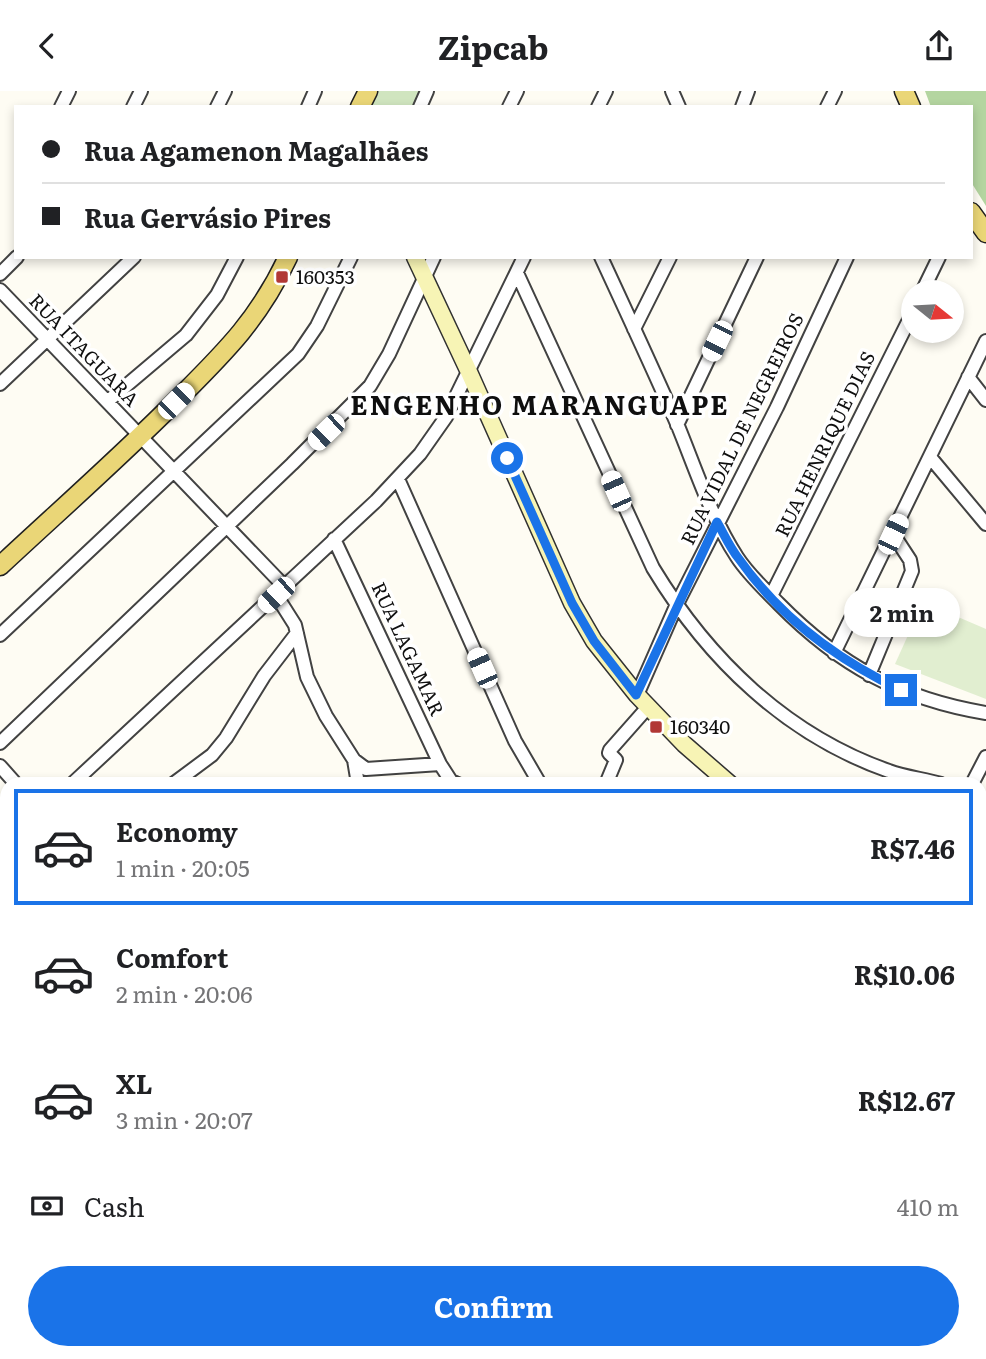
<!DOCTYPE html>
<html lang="en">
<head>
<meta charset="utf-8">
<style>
	body { margin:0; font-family:Literata,serif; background:#f6f6f6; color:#202124; height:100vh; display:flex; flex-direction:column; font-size:26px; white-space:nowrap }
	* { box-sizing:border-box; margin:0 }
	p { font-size:23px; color:#757577 }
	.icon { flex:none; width:38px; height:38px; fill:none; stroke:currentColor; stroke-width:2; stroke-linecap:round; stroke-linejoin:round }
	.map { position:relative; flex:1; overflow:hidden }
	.sheet { position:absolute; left:0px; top:686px; width:987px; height:583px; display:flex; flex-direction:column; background:#fff; border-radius:21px 21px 0 0; box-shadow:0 4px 10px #0003 }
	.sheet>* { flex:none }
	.guide { position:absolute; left:14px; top:14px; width:959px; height:154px; border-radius:0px; box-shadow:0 4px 10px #0003; display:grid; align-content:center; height:154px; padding:0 28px; background:#fff }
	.needle { width:46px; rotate:108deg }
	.buttons { position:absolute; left:901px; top:189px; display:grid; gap:14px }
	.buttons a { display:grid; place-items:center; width:63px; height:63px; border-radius:50%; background:#fff; box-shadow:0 4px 10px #0003; font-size:35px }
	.end { position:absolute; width:32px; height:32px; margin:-16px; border:9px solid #1a73e8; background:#fff; box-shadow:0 0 0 4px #fff }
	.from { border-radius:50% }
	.bubble { position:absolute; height:49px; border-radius:24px; background:#fff; box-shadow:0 4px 10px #0003; font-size:23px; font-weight:700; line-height:49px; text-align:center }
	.car { position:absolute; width:21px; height:42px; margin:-21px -10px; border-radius:9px; box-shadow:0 0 5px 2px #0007; background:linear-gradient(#fff 24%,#345 0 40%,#fff 0 76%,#345 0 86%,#fff 0) }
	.guide b { display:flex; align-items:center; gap:24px; height:66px; font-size:26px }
	.guide b+b { border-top:2px solid #e0e0e0 }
	.guide i { width:18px; height:18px; background:#202124 }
	ul { padding:12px 0 0; list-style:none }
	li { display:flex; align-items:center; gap:21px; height:116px; margin:0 14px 10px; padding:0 14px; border:4px solid transparent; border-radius:0px }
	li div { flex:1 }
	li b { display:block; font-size:26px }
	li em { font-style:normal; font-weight:700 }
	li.on { border-color:#1a73e8 }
	li>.icon { width:63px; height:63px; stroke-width:1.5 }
	.pay { display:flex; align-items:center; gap:18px; height:77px; padding:0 28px; font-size:26px }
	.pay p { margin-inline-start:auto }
	.cta { display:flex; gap:14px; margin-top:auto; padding:14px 28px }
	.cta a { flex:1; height:80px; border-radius:42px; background:#1a73e8; color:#fff; font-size:28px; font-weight:700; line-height:80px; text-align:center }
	header { display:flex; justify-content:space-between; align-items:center; height:91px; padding:0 28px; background:#fff; font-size:32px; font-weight:700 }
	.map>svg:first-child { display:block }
</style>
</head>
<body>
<header><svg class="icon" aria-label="back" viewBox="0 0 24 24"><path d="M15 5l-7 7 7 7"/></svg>Zipcab<svg class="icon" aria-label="share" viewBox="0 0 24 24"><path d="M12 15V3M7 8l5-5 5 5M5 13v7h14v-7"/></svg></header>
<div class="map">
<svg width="986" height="1268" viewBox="0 0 986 1268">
	<rect width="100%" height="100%" fill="#fefcf3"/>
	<!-- green -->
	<path fill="#d0e5bf" d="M368 0H425L418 16H360Z"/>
	<!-- forest -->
	<path fill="#b4d5a0" d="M925 0H986V115L971 91V16H931Z
		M986 835V1085L980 1087V838Z
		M0 845H7V922L0 918Z
		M763 1262H918L919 1268H776Z"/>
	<!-- pitch -->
	<path fill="#e1eed0" d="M923 511 986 538V608L895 573Z"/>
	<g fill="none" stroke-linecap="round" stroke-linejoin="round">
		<!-- stream -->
		<path stroke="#4b89bf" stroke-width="3.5" d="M980 1054 986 1051
			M875 1262 877 1268"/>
		<!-- river -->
		<path stroke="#bdd9f0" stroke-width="21" d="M0 909H7
			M980 953H986"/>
		<defs>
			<path id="street" d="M672 0 679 16
				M61 16 69 0
				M133 16 141 0
				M217 16 225 0
				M308 16 315 0
				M420 16 427 0
				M509 16 517 0
				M598 16 606 0
				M742 16 748 0
				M827 16 835 0
				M601 166C627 222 653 278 678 335 696 379 711 426 737 466 748 483 764 498 779 513 839 574 901 608 986 622
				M517 182 653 477C708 568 786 644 889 680 905 686 924 688 941 693
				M0 183 17 166
				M0 199 284 495
				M922 201 939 166
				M634 238 670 166
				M968 286 986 309
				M0 293 134 166
				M108 310 186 244 217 204 237 166
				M677 334 757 166
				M930 366 986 433
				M398 388 515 650 540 693
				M334 448 440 673 451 690 458 693
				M276 504 295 534 307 586 326 625 354 669 366 678 440 673
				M771 505 914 219
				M0 544 298 263 317 235 351 166
				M834 562 986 250
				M869 584 912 480 910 469 893 443
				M637 604 677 513 777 316 847 166
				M0 652 292 373 370 295 389 263 434 166
				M354 669 358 693
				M0 675 16 693
				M72 693 376 410 420 363 446 326 524 166
				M173 693 212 664 226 647 264 585 297 542
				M606 693 616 669 609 662 610 659 648 616
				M972 693 986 666
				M980 1108H986
				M980 1217 986 1216
				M962 1262 964 1268"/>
			<path id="secondary" d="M415 166 469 281 572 512 594 550 637 604 684 653 730 693
				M980 777H986"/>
			<path id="primary" d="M904 0 911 16
				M360 16 368 0
				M971 121 986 142
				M0 475C58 421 118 368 174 312 223 263 258 230 288 166"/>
		</defs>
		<!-- street casing -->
		<use href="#street" stroke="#424242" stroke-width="16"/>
		<!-- secondary casing -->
		<use href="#secondary" stroke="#313131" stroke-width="19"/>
		<!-- primary casing -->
		<use href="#primary" stroke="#202020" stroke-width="21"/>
		<!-- street -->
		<use href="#street" stroke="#fff" stroke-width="12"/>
		<!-- secondary -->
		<use href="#secondary" stroke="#f7f4b5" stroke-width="16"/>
		<!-- primary -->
		<use href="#primary" stroke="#ead677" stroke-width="18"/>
	</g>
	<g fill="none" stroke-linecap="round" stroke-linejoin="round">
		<!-- route -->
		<path stroke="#1a73e8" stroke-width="9" d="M507 367 572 512 594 550 636 604 717 431C724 443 730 457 739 468 780 526 838 569 901 599"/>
	</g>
	<!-- markers -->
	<g fill="#b13835" stroke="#fff" stroke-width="2.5">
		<rect x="275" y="179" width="14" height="14" rx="3.5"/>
		<rect x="649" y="629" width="14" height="14" rx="3.5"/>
	</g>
	<g text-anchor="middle" stroke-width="7" stroke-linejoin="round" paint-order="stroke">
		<!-- poi labels -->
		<g font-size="19" fill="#0f0f0f" stroke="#fff" text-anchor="start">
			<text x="296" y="193">160353</text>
			<text x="670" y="643">160340</text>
		</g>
		<!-- street labels -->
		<g font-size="19" fill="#0f0f0f" stroke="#fff">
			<text transform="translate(84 259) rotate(46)" y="7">RUA ITAGUARA</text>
			<text transform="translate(742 338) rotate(-64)" y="7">RUA VIDAL DE NEGREIROS</text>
			<text transform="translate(825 353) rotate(-64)" y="7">RUA HENRIQUE DIAS</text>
			<text transform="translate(408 558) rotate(65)" y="7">RUA LAGAMAR</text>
		</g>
		<!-- district labels -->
		<g font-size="26" font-weight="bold" letter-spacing="2" fill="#0f0f0f" stroke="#fff">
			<text x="540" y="324">ENGENHO MARANGUAPE</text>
		</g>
	</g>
</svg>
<div class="buttons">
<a><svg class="needle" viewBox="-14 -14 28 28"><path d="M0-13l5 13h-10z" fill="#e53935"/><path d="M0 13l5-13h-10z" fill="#757577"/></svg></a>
</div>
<i class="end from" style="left:507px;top:367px"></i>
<i class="end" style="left:901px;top:599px"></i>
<div class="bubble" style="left:844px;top:497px;width:116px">2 min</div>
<i class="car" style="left:717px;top:250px;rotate:206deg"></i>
<i class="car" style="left:176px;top:310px;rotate:45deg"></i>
<i class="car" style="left:326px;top:341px;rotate:226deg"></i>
<i class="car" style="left:616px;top:400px;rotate:336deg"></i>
<i class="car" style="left:893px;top:443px;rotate:25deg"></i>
<i class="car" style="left:276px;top:504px;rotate:227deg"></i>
<i class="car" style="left:482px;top:577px;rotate:336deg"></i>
<div class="guide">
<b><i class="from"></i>Rua Agamenon Magalhães</b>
<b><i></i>Rua Gervásio Pires</b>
</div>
<section class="sheet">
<ul>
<li class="on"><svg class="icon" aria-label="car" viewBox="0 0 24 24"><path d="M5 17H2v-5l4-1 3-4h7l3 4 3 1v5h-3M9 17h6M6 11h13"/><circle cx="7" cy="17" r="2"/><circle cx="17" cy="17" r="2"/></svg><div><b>Economy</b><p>1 min · 20:05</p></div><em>R$7.46</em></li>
<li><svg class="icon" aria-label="car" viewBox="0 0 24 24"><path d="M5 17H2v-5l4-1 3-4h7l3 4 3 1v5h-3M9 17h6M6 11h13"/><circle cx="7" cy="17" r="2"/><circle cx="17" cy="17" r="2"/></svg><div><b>Comfort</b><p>2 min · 20:06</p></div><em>R$10.06</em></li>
<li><svg class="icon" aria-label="car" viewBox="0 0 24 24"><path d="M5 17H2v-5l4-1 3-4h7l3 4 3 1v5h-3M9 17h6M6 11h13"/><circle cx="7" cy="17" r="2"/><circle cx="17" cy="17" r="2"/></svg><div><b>XL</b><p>3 min · 20:07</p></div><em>R$12.67</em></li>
</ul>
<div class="pay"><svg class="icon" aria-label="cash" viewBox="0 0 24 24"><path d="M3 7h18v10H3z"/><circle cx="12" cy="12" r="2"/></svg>Cash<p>410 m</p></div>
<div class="cta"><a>Confirm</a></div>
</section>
</div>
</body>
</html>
